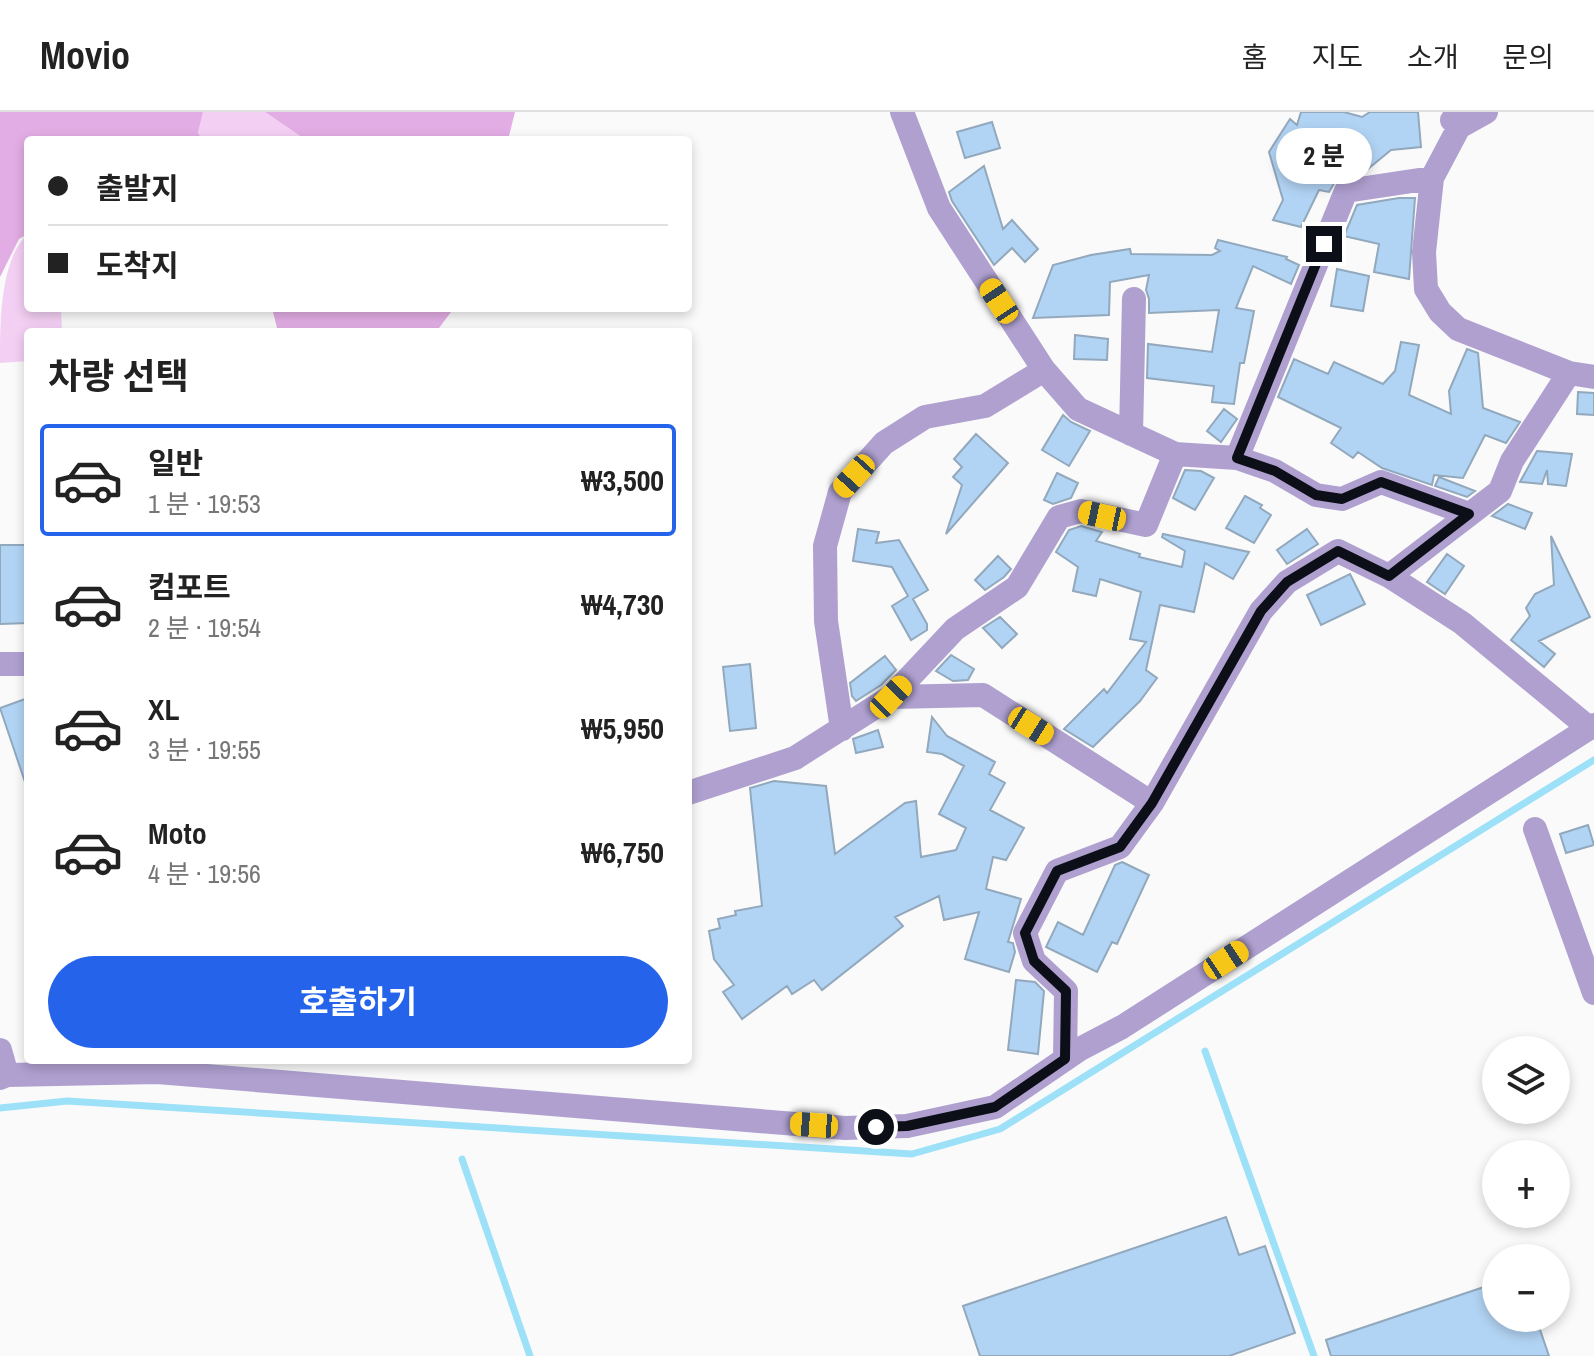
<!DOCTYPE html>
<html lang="ko">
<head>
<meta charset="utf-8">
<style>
	body { margin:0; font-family:"Archivo Narrow","Noto Sans KR",sans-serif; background:#f2f2f2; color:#222; height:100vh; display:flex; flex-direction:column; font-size:30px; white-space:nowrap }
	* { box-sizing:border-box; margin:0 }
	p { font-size:26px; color:#767676 }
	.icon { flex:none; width:44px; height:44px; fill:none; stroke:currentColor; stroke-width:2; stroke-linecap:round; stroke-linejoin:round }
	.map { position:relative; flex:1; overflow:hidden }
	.details { position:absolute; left:24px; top:216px; width:668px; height:736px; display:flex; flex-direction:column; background:#fff; border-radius:8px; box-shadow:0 4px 12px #0003 }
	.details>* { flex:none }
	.top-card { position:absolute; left:24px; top:24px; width:668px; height:176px; border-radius:8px; box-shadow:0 4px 12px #0003; display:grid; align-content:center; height:176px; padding:0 24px; background:#fff }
	.tools { position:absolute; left:1482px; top:924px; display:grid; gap:16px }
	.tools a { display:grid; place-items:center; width:88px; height:88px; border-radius:50%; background:#fff; box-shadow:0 4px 12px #0003; font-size:40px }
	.end { position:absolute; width:36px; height:36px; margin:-18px; border:10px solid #0c0f18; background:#fff; box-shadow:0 0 0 4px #fff }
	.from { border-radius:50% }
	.bubble { position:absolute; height:56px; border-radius:28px; background:#fff; box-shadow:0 4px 12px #0003; font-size:26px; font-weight:700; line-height:56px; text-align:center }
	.car { position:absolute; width:24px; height:48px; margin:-24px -12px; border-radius:10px; box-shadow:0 0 6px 2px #0007; background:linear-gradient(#f5c518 24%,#345 0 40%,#f5c518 0 76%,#345 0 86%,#f5c518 0) }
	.top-card b { display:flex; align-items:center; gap:28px; height:76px; font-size:30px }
	.top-card b+b { border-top:2px solid #e0e0e0 }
	.top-card i { width:20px; height:20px; background:#222 }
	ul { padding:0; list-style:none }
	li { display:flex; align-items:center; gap:24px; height:112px; margin:0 16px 12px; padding:0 8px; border:4px solid transparent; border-radius:8px }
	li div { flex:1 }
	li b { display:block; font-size:30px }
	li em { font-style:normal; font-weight:700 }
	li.active { border-color:#2563eb }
	li>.icon { width:72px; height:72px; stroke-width:1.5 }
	h2 { padding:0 24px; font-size:36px; line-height:96px }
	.action { display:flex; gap:16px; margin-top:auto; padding:16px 24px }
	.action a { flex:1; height:92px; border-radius:48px; background:#2563eb; color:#fff; font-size:32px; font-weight:700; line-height:92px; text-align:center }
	header { display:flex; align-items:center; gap:48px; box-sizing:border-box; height:112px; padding:0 40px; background:#fff; border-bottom:2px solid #e0e0e0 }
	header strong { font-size:38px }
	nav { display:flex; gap:44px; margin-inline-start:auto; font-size:28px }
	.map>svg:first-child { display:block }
</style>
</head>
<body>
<header>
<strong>Movio</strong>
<nav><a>홈</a><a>지도</a><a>소개</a><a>문의</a></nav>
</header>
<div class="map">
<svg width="1594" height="1244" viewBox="0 0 1594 1244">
	<rect width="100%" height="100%" fill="#fafafa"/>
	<!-- green -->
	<path fill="#f3cff4" d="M203 0H265L306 28H203L198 21Z
		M28 122V196H61L62 220H28V249L0 251C0 212 0 146 28 122Z"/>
	<!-- forest -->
	<path fill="#e2ade4" d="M0 0H203L198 21 203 28H28V122L19 127 0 165Z
		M265 0H515L508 28H306Z
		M272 196H454L436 220H278Z"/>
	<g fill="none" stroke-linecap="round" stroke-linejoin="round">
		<!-- stream -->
		<path stroke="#9ce1f8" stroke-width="7" d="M1205 939 1314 1244
			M0 996 67 989 912 1042 1000 1017 1594 648
			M462 1047 530 1244"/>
	</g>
	<!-- building -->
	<path fill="#b2d4f4" stroke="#91a8bd" stroke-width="2" d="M1301 0H1344L1362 5 1370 0H1418L1421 35 1391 38 1363 61 1351 63 1355 41 1343 64 1336 68 1329 80 1319 78 1301 115 1273 108 1283 88 1269 40 1290 7 1297 13Z
		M992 10 1000 36 965 46 957 20Z
		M984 54 1003 117 1012 108 1038 137 1025 150 1012 136 994 153 952 89 949 80Z
		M1399 86H1415L1409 167 1374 160 1379 132 1344 124 1357 93Z
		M1218 128 1287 145 1286 147 1299 153 1291 172 1253 154 1236 196 1254 199 1244 251H1240L1234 292 1212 290 1214 274 1147 266 1148 232 1212 240 1219 198 1149 201V187L1146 178 1149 163 1110 170 1109 203 1033 206 1053 153 1091 143 1130 137 1131 142 1212 143 1220 139 1215 136Z
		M1337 157 1369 164 1363 199 1331 194Z
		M1075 223 1108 227 1107 248 1074 247Z
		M1401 230 1419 233 1409 283 1451 302 1449 279 1467 237 1478 241 1483 296 1520 310 1506 331 1485 323 1463 366 1434 363 1432 373 1382 356 1358 340 1353 346 1331 331 1341 316 1278 285 1294 247 1328 262 1334 250 1383 272 1395 259Z
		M1578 280 1594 281V303L1577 302Z
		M1224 297 1237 307 1221 330 1207 319Z
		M1063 303 1071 310 1090 319 1069 354 1042 338Z
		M976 322 1008 351 946 422 962 373 953 365 962 355 954 347Z
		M1537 339 1572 342 1566 374 1548 372 1547 358 1542 372 1520 370Z
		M1185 358 1201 359 1214 366 1195 398 1173 386Z
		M1057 361 1078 371 1071 386 1053 392 1044 388Z
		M1439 365 1475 379 1467 385 1435 374Z
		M1245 384 1262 393 1260 396 1271 403 1254 431 1226 416Z
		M1508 392 1532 401 1525 417 1492 404Z
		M1081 414 1102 420 1096 429 1140 442 1139 445 1182 455 1185 439 1162 425 1163 422 1249 440 1233 467 1205 451 1194 500 1160 493 1146 558 1157 566 1140 589 1093 635 1064 617 1104 577 1107 581 1146 530 1130 527 1141 480 1100 467 1096 484 1073 479 1078 455 1056 440 1069 418Z
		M858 417 879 420 876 431 899 428 928 478 913 487 927 512V518L911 528 892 494 908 484 892 455 853 449Z
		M1307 417 1318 432 1287 452 1277 438Z
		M1551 424 1590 505 1539 529 1555 542 1544 555 1511 528 1530 504 1526 496 1535 482 1554 473Z
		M0 433H28V511L0 512Z
		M1447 442 1464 454 1445 482 1427 470Z
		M998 444 1011 457 1004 465 985 478 975 468Z
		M1350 462 1365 492 1321 513 1307 483Z
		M1000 505 1017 522 1002 536 983 516Z
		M951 543 974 557 968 568 953 569 936 559Z
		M885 544 896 558 881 573 856 589 852 584 850 571Z
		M750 552 756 616 730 619 723 555Z
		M28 586V669L25 670 0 596Z
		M932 605 947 624 995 650 989 662 1005 671 990 698 1024 716 1006 748 993 745 986 777 1021 787 1008 830 1013 831 1015 840 1009 860 965 847 979 800 944 808 939 784 895 805 903 814 822 878 814 868 792 882 787 874 742 907 723 880 734 873 714 847 709 819 720 816 718 807 736 803 735 799 762 794 750 676 774 669 826 674 835 742 905 691 916 689 921 745 956 738 966 716 939 702 964 654 942 642 927 640Z
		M878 618 883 635 856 641 853 627Z
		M1588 713 1594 733 1566 741 1560 722Z
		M1122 750 1149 763 1117 832 1112 830 1097 860 1046 835 1058 810 1083 823 1115 753Z
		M1016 868 1035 870 1044 879 1038 942 1008 938Z
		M1226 1105 1239 1143 1265 1134 1295 1221 1229 1244H980L963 1194Z
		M1496 1171V1206H1536L1549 1244H1331L1326 1228Z"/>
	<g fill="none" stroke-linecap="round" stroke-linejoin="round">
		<!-- minor -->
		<path stroke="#afa0d0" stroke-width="24" d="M902 0 939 96 1044 258 1078 297 1175 342
			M1461 0 1459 15 1432 66 1424 140 1426 177 1440 200 1458 217 1569 261
			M1452 8 1459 15 1486 0
			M1131 322 1134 187
			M1237 346 1275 359 1316 383 1342 387 1381 370 1469 402
			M1389 464 1500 379 1512 349 1569 261 1594 265
			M0 552H28
			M891 585 955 517 1017 475 1059 405 1081 399 1146 413 1175 342 1237 346 1346 79 1432 66
			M842 617 826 509 825 434 840 380 884 331 925 305 985 294 1044 258
			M688 681 795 646 891 585 983 583 1152 691
			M1535 717 1594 881
			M0 938 7 963
			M1065 947 1066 879 1034 849 1025 821 1057 759 1120 735 1152 691 1261 499 1287 470 1338 439 1389 464 1462 511 1589 616"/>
		<!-- tertiary -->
		<path stroke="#afa0d0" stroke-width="24" d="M0 966 7 963 157 960 845 1016 907 1014 995 995 1080 937 1122 915 1594 613"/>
	</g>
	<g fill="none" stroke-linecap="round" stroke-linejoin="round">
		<!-- route -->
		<path stroke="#0c0f18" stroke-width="10" d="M876 1015 907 1014 995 995 1065 947 1066 879 1034 849 1025 821 1057 759 1120 735 1152 691 1261 499 1287 470 1338 439 1389 464 1469 402 1381 370 1342 387 1316 383 1275 359 1237 346 1324 132"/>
	</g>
</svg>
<div class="tools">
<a><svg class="icon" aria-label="layers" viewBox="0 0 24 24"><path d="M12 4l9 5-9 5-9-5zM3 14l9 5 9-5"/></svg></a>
<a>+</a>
<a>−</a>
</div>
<i class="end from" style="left:876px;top:1015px"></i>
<i class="end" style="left:1324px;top:132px"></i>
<div class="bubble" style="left:1276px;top:16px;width:96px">2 분</div>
<i class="car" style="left:999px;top:189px;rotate:327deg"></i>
<i class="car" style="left:854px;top:364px;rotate:222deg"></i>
<i class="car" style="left:1102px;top:404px;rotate:282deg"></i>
<i class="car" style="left:891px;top:585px;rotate:44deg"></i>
<i class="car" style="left:1031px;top:614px;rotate:122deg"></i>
<i class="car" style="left:1226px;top:848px;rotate:57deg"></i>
<i class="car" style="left:814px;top:1013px;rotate:274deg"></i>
<div class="top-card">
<b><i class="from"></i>출발지</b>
<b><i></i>도착지</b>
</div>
<section class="details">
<h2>차량 선택</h2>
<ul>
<li class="active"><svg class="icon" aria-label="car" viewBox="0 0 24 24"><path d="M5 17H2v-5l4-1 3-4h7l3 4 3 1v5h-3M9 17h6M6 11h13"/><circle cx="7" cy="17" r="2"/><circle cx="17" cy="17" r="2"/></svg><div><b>일반</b><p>1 분 · 19:53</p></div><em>₩3,500</em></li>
<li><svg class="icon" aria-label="car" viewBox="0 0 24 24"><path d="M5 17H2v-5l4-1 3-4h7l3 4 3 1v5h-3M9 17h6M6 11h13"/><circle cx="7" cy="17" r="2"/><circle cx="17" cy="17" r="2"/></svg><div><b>컴포트</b><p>2 분 · 19:54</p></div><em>₩4,730</em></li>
<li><svg class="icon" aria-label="car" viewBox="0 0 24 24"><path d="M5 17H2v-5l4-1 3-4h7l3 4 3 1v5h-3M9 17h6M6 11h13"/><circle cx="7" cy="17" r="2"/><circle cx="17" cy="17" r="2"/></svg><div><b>XL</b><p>3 분 · 19:55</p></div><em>₩5,950</em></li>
<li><svg class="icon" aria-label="car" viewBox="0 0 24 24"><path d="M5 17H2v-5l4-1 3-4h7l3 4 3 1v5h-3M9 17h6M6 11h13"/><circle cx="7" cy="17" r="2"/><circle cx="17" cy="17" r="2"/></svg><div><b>Moto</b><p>4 분 · 19:56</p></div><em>₩6,750</em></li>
</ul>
<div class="action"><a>호출하기</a></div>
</section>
</div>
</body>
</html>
